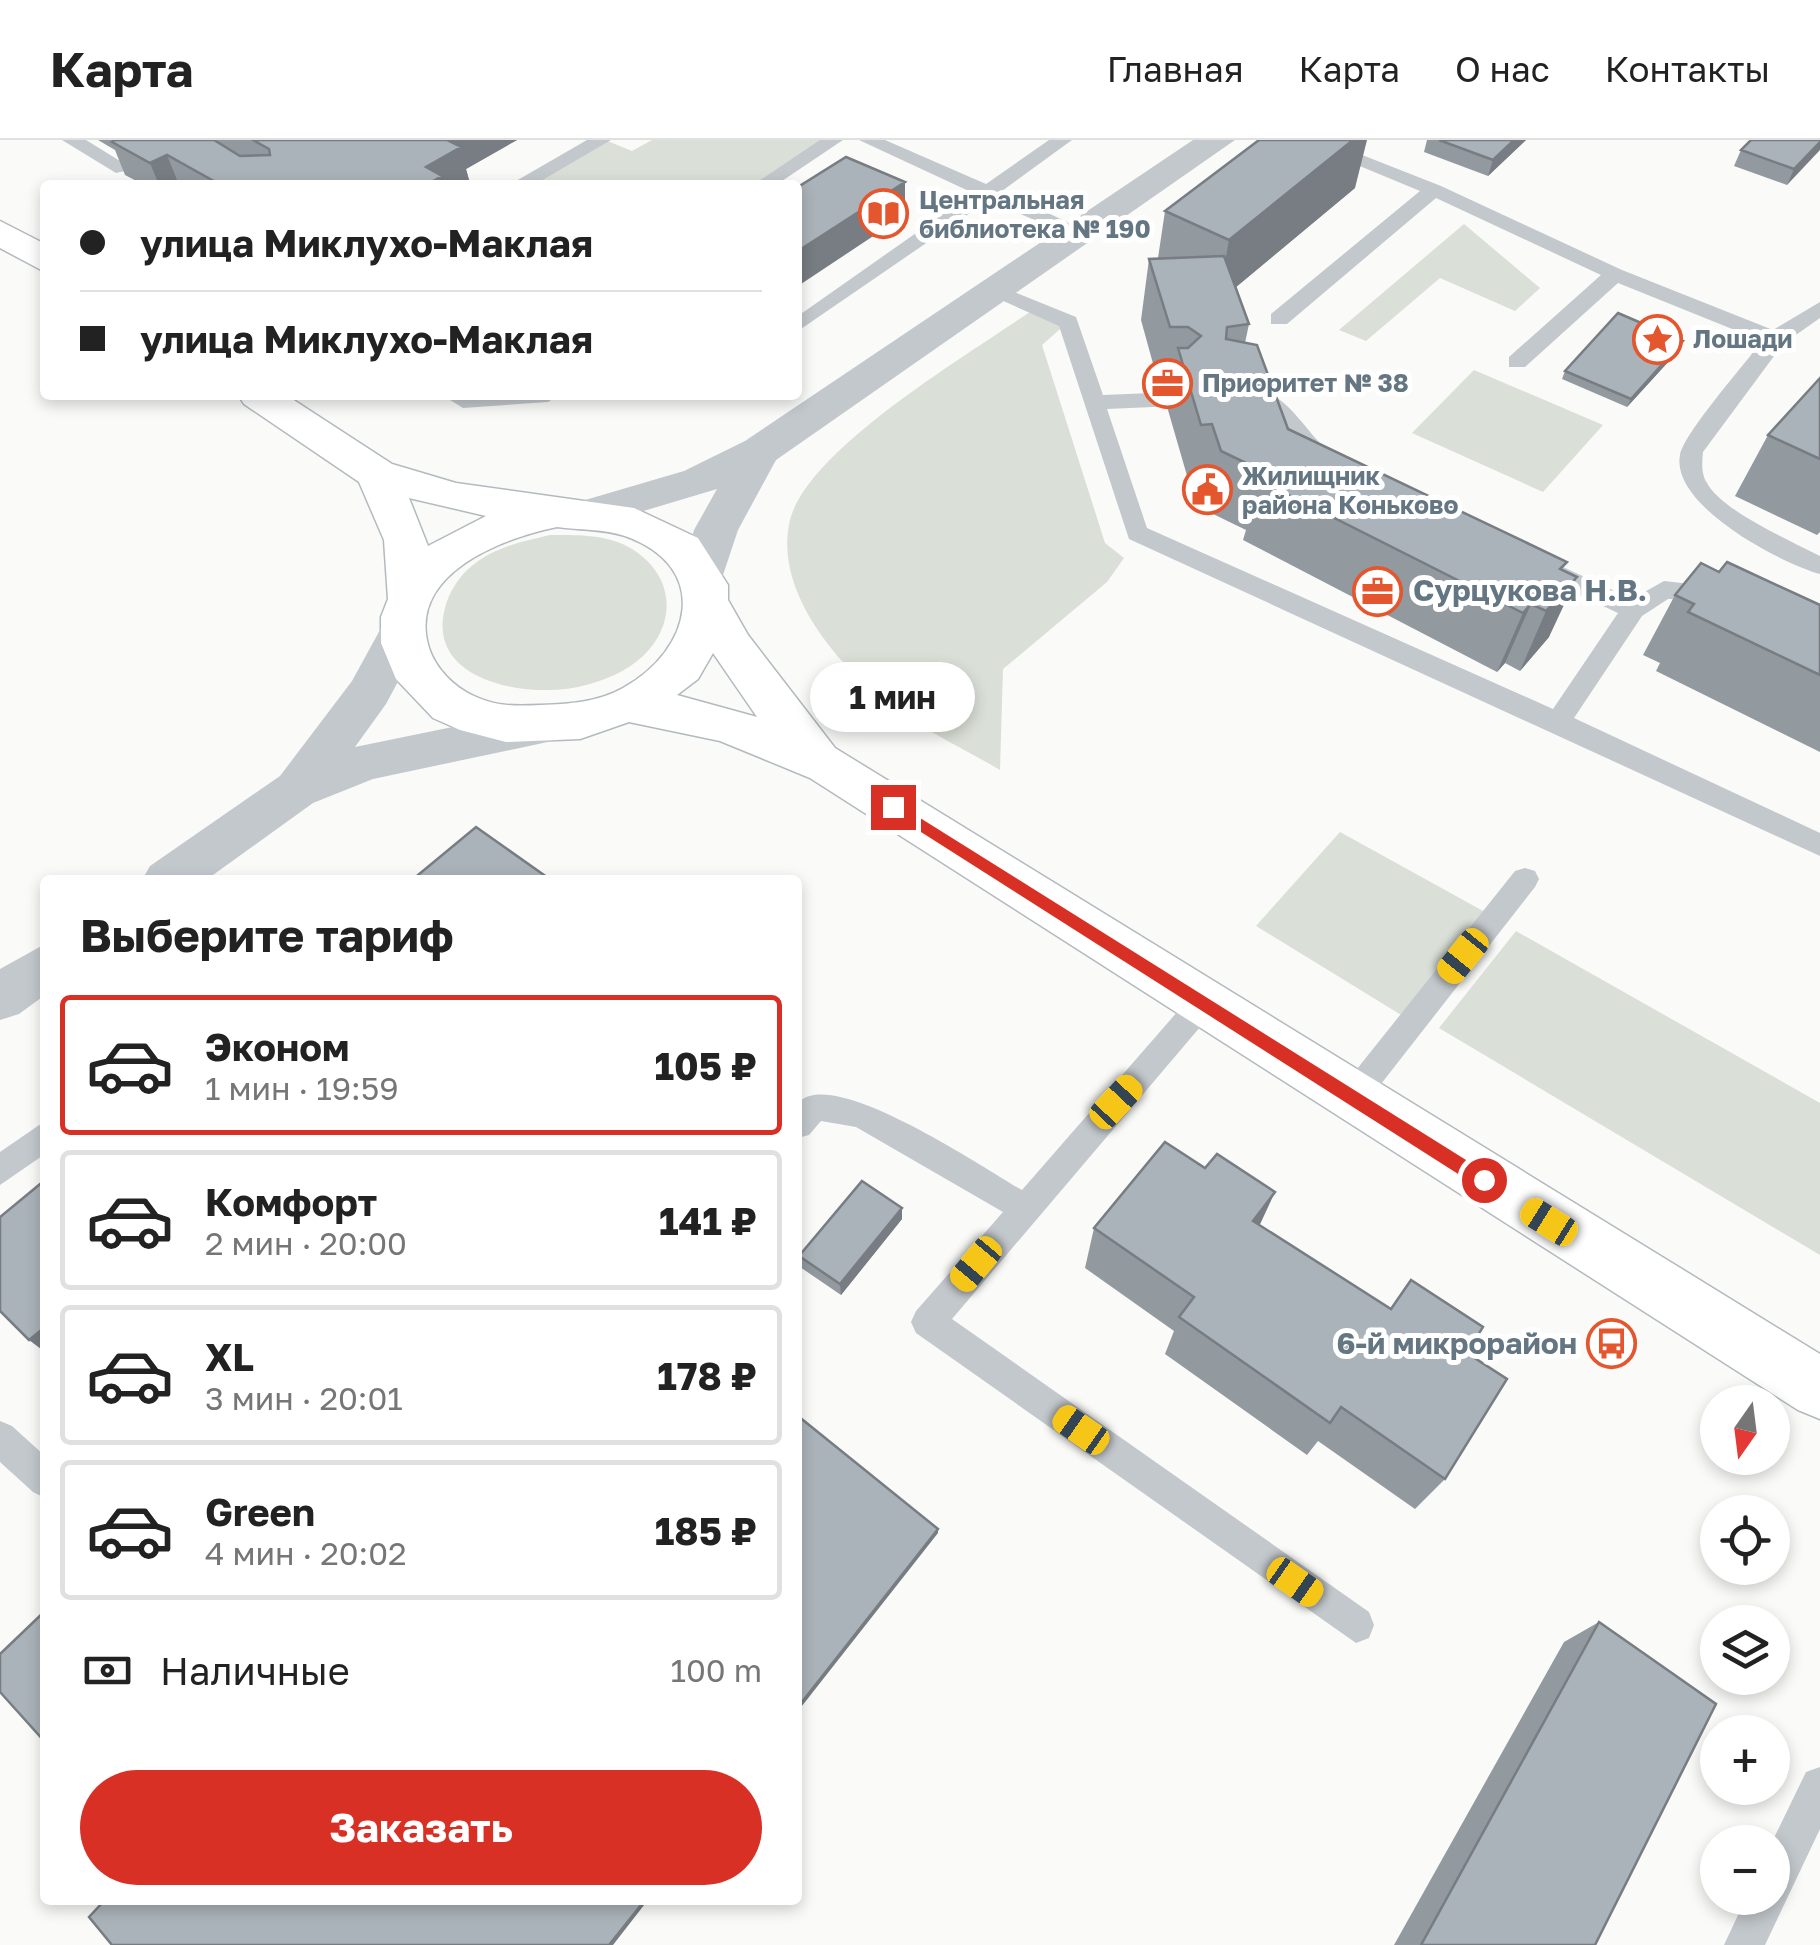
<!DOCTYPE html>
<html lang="ru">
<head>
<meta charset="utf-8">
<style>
	body { margin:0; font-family:"Golos Text",sans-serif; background:#f2f2f2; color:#222; height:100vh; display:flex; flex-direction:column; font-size:38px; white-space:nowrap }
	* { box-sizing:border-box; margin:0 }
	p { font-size:32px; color:#767676 }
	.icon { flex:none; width:55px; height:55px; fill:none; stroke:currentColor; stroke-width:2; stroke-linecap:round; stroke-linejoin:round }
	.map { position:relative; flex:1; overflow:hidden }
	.details { position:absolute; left:40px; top:735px; width:762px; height:1030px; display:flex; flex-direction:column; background:#fff; border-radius:10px; box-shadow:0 5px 15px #0003 }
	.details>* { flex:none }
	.hud { position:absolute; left:40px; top:40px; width:762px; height:220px; border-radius:10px; box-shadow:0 5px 15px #0003; display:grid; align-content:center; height:220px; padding:0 40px; background:#fff }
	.needle { width:65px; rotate:194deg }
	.fabs { position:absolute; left:1700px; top:1245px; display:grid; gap:20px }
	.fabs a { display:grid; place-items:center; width:90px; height:90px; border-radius:50%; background:#fff; box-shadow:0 5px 15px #0003; font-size:50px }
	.end { position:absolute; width:45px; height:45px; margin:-22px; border:12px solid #d93025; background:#fff; box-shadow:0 0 0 5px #fff }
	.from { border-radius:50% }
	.bubble { position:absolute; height:70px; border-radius:35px; background:#fff; box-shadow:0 5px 15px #0003; font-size:32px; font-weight:700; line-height:70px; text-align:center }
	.car { position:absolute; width:30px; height:60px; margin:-30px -15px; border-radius:12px; box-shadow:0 0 8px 2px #0007; background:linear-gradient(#f5c518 24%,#345 0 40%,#f5c518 0 76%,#345 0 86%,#f5c518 0) }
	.hud b { display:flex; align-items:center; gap:35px; height:95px; font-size:38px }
	.hud b+b { border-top:2px solid #e0e0e0 }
	.hud i { width:25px; height:25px; background:#222 }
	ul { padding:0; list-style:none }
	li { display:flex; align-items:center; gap:30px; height:140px; margin:0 20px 15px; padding:0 20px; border:5px solid #e0e0e0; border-radius:10px }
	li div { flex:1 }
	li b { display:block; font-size:38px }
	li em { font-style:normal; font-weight:700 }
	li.on { border-color:#d93025 }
	li>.icon { width:90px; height:90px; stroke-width:1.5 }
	h2 { padding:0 40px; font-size:45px; line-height:120px }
	.pay { display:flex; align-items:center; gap:25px; height:110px; padding:0 40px; font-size:38px }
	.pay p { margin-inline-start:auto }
	.button { display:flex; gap:20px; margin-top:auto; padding:20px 40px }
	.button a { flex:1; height:115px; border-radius:60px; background:#d93025; color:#fff; font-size:40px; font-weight:700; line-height:115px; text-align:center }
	header { display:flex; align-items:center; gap:60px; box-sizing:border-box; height:140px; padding:0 50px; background:#fff; border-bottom:2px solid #e0e0e0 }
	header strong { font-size:48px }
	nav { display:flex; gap:55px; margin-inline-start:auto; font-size:35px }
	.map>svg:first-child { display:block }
</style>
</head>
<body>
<header>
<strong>Карта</strong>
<nav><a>Главная</a><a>Карта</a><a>О нас</a><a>Контакты</a></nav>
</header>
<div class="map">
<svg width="1820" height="1805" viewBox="0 0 1820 1805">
	<rect width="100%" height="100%" fill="#fafaf8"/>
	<!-- green -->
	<path fill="#dadfd7" d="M605 0 632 11 652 0H833L763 45H519Z
		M1464 84 1540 148 1515 171 1440 138 1366 201 1339 190Z
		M1034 169 1068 182 1042 205 1105 403 1124 418 1107 442 1003 529 1000 630C960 606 912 585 877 555 830 515 774 446 790 380 809 307 972 213 1034 169Z
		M1474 230 1603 285 1543 352 1412 293Z
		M550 395C577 395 608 394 632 409 674 435 678 482 643 516 626 532 603 541 582 546 531 559 425 543 445 468 449 452 459 436 473 425 495 407 524 401 550 395Z
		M1340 692 1494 777 1411 881 1256 786Z
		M1516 791 1820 963V1115L1439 888Z"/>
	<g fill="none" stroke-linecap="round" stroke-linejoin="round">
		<defs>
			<path id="secondary" d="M0 81 45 104V132L0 108Z
				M238 255H286L392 324 456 343 634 368 698 398 728 445V460L748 495 835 608 1820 1214V1279L1798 1270 810 638 720 601 629 582 580 599 506 602 460 590 433 578 396 539 381 503V477L388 459 384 400 359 342 244 264ZM409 358 486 376 428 406ZM557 387C578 390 605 389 625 396 712 427 692 510 623 548 598 562 569 564 541 565 517 566 497 567 474 556 454 547 436 529 429 508 406 434 503 398 557 387ZM713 513 757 577 677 555 698 539Z"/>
		</defs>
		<!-- secondary casing -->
		<use href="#secondary" stroke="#b3babf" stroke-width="3"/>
		<!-- service -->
		<path fill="#c3c8cc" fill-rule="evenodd" d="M62 0H86L133 29 116 33Z
			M587 0H611L534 45H509Z
			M820 0H843L776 45H753Z
			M859 0H885L986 44 1049 0H1072L1002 51 1090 93 1073 97 989 60 798 191V176L973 53Z
			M1297 0H1324L1441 46 1622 130 1773 190 1820 162V178L1783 204 1703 312C1702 322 1701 334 1707 343 1722 371 1791 401 1820 416V434C1780 423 1670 365 1680 315 1684 293 1745 224 1762 201L1618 143 1525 227H1509V217L1601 135 1436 58 1287 184H1271V174L1420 51Z
			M997 145 1076 177 1103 255 1176 252 1187 259 1176 266 1107 269 1147 388 1553 569 1618 473 1530 432 1527 426 1530 420H1548L1632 459 1664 441 1726 448 1729 454 1726 460 1668 459 1642 476 1574 578 1820 693V716L1129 399 1059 186 990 155 987 151Z
			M1254 247C1290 256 1305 292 1332 315V325H1316L1288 300 1267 269 1233 254 1236 249Z
			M442 255H559L548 262 463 268Z
			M1525 728 1535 731 1539 739 1535 747 1363 967 1352 971 1341 967 1337 958 1341 949 1515 731Z
			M1202 852 1212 855 1217 864 1212 873 952 1179 1369 1472 1374 1485 1369 1498 1356 1503 916 1193 911 1182 916 1171 1003 1072 856 987 821 981 809 995 798 998V963C831 924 985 1029 1022 1050L1192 855Z
			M45 981V1014L0 1045V1012Z
			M0 1281 12 1286 45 1316V1358L33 1352 0 1322Z
			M1820 1627V1689L1765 1805H1724L1746 1758H1772V1702L1806 1632Z"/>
		<!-- tertiary -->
		<path fill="#c3c8cc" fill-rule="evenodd" d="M1193 0H1235L776 320 738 390 719 447 703 451 687 447 681 436 694 390 717 349 590 387 575 383 568 373 575 363 684 331 745 301Z
			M402 475 418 479 425 491 386 564 355 607 540 569 557 574 564 587 557 600 373 639 313 663 206 740H142L150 726 280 636 352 541 386 479Z
			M45 804V855L19 874 0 880V829Z"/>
		<!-- secondary -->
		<use href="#secondary" fill="#fff" fill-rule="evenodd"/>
	</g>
	<!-- wall -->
	<path fill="#929a9f" d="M98 0H517L466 29 469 40 460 45H144L125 35 115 10Z
		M1427 0H1526L1488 36 1424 12Z
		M1820 0 1787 45 1734 26 1741 10Z
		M1355 48 1235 148 1249 184 1245 203 1288 289 1563 431 1549 497 1520 531 1505 523 1497 532 1243 400 1246 390 1209 372 1201 346H1190L1168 270 1171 249H1160L1141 180 1149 119 1158 118 1165 71Z
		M1680 209 1627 267 1562 239 1565 231Z
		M1820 238V392L1817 395 1735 356 1768 295Z
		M1719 432 1820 465V612L1656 531 1660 523 1643 515 1675 455Z
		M902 1079 841 1155 800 1127 799 1116Z
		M1260 1085 1391 1169 1467 1213 1445 1339 1415 1369 1318 1301 1307 1315 1165 1214 1174 1191 1085 1128 1094 1088Z
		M1599 1482 1595 1805H1394L1564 1502Z"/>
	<!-- shaded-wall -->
	<path fill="#777d82" d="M452 0H517L466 29 469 40 460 45H426V27Z
		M1353 0H1367L1355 48 1218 162 1229 100Z
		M1514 0H1526L1488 36 1493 20Z
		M1820 2V10L1787 45 1794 29Z
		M167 15 179 45H159L150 23Z
		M905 42V75L798 146V111Z
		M1683 201 1680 209 1627 267 1631 259Z
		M1577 437 1549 497 1520 531 1546 471Z
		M1531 464 1505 523 1497 532 1523 473Z
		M1275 1052 1256 1093 1253 1081Z
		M902 1068V1079L841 1155 840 1144Z
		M45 1187V1212L29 1200Z
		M938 1389V1393L798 1571V1567Z
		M645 1760H648L613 1805H609Z"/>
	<!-- building -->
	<path fill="#aab3b9" stroke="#777d82" stroke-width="2.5" d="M115 0H214L240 16 270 15 269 9 253 0H452L449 1 461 7 426 27 442 36 426 45H221L167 15 150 23 112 2Z
		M1259 0H1353L1229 100 1165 71Z
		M1439 0H1514L1493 20Z
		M1751 0H1820V2L1794 29 1741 10Z
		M846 17 905 42 798 111V47Z
		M1224 116 1249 184 1227 187 1226 199 1257 205 1288 289 1567 422 1560 429 1577 437 1546 471 1531 464 1523 473 1257 339 1265 332 1221 311 1212 284 1201 285 1178 208H1188L1201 196 1188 187H1170L1149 119Z
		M1618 173 1683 201 1631 259 1565 231Z
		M1820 238V319L1768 295Z
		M1727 422 1820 465V535L1688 472 1694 464 1675 455 1701 423 1719 432Z
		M476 687 551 740H412Z
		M1165 1002 1205 1028 1217 1014 1275 1052 1253 1081 1391 1169 1411 1140 1483 1187 1467 1213 1507 1239 1445 1339 1341 1267 1330 1283 1179 1177 1194 1157 1094 1088Z
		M45 1040V1187L29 1200 0 1171V1077Z
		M862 1041 902 1068 840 1144 799 1116Z
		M798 1276 938 1389 798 1567Z
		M45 1471V1602L0 1552V1514Z
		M1599 1482 1716 1564 1595 1805H1421Z
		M105 1760H645L609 1805H112L89 1777Z"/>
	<!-- route -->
	<path fill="#d93025" d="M893 661 1490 1035V1046H1477L888 671V663Z"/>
	<!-- icons -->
	<defs>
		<symbol id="library-ring" viewBox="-11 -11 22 22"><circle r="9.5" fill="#fff" stroke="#e4572e" stroke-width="1.5"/><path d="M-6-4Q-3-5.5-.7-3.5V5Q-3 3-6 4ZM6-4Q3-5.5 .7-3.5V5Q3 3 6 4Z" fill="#e4572e"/></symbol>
		<symbol id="sight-ring" viewBox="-11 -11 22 22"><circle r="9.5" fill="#fff" stroke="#e4572e" stroke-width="1.5"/><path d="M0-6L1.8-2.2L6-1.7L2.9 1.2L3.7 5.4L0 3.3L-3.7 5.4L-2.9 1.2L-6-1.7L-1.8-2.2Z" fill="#e4572e"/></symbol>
		<symbol id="office-ring" viewBox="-11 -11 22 22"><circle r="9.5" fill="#fff" stroke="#e4572e" stroke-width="1.5"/><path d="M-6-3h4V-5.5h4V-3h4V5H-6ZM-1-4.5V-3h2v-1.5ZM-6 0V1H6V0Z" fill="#e4572e"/></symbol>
		<symbol id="civic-ring" viewBox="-11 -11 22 22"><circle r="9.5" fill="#fff" stroke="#e4572e" stroke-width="1.5"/><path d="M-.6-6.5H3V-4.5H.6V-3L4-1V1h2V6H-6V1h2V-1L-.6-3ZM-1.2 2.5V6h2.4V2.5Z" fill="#e4572e"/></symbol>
		<symbol id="bus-ring" viewBox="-11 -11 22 22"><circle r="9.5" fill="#fff" stroke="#e4572e" stroke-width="1.5"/><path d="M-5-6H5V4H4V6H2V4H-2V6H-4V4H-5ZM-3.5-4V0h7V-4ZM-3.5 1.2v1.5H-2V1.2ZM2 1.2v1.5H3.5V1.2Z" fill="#e4572e"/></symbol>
	</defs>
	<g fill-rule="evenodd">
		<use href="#library-ring" x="856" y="46" width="55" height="55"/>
		<use href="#sight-ring" x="1630" y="172" width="55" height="55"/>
		<use href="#office-ring" x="1140" y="216" width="55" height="55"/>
		<use href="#civic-ring" x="1180" y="322" width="55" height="55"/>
		<use href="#office-ring" x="1350" y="424" width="55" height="55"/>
		<use href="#bus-ring" x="1584" y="1176" width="55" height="55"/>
	</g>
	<g text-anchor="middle" stroke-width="10" stroke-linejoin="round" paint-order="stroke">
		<!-- far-poi labels -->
		<g font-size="25" font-weight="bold" fill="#657683" stroke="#fff" text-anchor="start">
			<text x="919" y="69">Центральная<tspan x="919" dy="29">библиотека № 190</tspan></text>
			<text x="1693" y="208">Лошади</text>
			<text x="1202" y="252">Приоритет № 38</text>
			<text x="1242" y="345">Жилищник<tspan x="1242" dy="29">района Коньково</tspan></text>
		</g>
		<!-- poi labels -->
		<g font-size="30" font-weight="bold" fill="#657683" stroke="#fff" text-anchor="start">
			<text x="1413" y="461">Сурцукова Н.В.</text>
			<text x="1577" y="1214" text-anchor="end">6-й микрорайон</text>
		</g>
	</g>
</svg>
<div class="fabs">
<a><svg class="needle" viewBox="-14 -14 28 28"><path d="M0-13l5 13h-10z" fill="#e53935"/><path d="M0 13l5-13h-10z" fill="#767676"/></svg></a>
<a><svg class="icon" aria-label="locate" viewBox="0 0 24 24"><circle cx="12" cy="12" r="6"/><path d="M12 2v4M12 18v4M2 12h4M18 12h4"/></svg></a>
<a><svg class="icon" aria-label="layers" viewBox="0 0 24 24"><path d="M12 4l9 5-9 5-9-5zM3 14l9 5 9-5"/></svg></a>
<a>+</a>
<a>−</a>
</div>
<i class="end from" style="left:1484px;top:1040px"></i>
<i class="end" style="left:893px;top:667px"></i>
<div class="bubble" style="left:810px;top:522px;width:165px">1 мин</div>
<i class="car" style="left:1463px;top:816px;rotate:219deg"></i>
<i class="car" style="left:1116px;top:962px;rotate:43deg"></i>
<i class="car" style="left:1549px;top:1082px;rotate:302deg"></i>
<i class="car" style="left:976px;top:1124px;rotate:220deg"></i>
<i class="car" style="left:1081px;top:1290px;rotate:305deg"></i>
<i class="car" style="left:1295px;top:1442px;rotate:125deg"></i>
<div class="hud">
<b><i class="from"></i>улица Миклухо-Маклая</b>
<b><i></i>улица Миклухо-Маклая</b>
</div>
<section class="details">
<h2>Выберите тариф</h2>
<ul>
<li class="on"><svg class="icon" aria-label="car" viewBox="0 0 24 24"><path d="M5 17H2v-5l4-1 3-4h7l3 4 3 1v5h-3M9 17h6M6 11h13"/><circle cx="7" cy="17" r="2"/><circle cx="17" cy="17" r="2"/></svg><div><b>Эконом</b><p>1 мин · 19:59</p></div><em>105 ₽</em></li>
<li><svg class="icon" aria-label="car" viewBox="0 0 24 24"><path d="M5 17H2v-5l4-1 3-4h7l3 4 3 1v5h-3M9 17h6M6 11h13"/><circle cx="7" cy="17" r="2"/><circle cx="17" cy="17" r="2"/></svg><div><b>Комфорт</b><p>2 мин · 20:00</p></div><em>141 ₽</em></li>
<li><svg class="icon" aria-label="car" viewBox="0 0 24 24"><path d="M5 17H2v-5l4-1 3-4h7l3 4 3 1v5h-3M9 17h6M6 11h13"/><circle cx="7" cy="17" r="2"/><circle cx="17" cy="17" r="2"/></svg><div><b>XL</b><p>3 мин · 20:01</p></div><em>178 ₽</em></li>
<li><svg class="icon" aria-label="car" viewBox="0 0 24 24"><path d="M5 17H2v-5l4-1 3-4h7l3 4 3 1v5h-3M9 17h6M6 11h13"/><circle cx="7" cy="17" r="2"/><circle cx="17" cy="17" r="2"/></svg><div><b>Green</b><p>4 мин · 20:02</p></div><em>185 ₽</em></li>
</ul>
<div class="pay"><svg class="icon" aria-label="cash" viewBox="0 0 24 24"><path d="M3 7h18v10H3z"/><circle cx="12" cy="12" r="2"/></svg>Наличные<p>100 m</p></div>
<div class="button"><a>Заказать</a></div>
</section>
</div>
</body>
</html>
